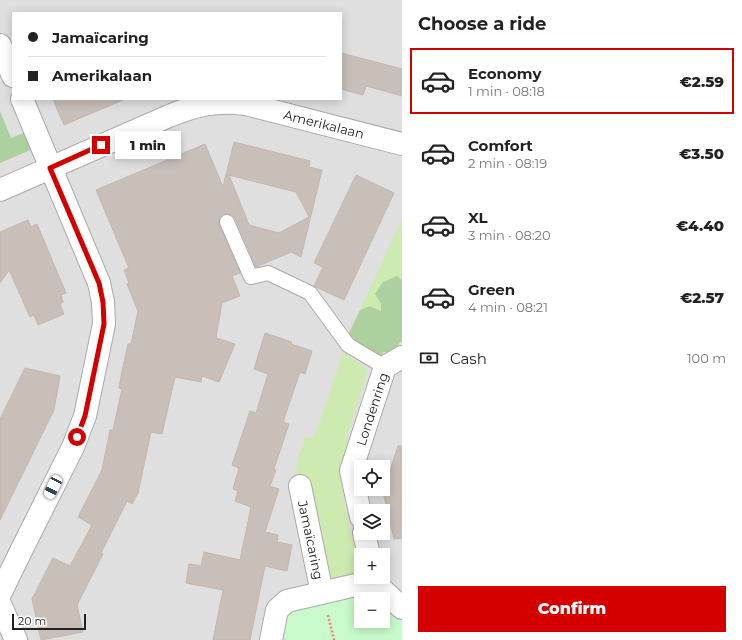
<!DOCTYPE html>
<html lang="en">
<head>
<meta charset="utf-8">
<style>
	body { margin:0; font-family:Montserrat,sans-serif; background:#f2f2f2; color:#222; height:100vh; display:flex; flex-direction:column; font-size:15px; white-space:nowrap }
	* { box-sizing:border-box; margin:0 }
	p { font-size:13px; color:#767676 }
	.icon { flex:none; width:22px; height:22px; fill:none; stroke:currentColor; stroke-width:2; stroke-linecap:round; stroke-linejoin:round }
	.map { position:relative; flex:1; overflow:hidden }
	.sheet { display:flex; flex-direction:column; background:#fff; width:340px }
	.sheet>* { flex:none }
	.guide { position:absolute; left:12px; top:12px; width:330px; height:88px; border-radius:0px; box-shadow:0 2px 10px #0003; display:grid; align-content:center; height:88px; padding:0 16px; background:#fff }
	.fabs { position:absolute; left:354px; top:460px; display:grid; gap:8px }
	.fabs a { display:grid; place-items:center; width:36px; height:36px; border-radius:0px; background:#fff; box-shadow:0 2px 10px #0003; font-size:20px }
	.scale { position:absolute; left:12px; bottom:10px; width:74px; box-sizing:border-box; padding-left:4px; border:2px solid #222; border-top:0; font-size:11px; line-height:14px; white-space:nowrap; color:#222; -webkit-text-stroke:3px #fff; paint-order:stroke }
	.end { position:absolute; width:18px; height:18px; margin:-9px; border:5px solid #d40000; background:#fff; box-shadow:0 0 0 2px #fff }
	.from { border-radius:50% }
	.bubble { position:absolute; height:28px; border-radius:0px; background:#fff; box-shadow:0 2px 10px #0003; font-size:13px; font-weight:800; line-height:28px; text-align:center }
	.car { position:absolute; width:12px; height:24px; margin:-12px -6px; border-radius:5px; box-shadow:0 0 3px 1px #0007; background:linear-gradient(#fff 24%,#345 0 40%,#fff 0 76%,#345 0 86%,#fff 0) }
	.guide b { display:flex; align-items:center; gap:14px; height:38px; font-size:15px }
	.guide b+b { border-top:1px solid #e0e0e0 }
	.guide i { width:10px; height:10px; background:#222 }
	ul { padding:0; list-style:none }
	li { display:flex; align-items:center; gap:12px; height:66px; margin:0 8px 6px; padding:0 8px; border:2px solid transparent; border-radius:0px }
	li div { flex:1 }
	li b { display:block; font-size:15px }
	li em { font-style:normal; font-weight:800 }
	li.active { border-color:#d40000 }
	li>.icon { width:36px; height:36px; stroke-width:1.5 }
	h2 { padding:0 16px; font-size:18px; line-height:48px }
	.pay { display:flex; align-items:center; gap:10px; height:44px; padding:0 16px; font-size:15px }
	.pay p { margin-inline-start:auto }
	.action { display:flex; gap:8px; margin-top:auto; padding:8px 16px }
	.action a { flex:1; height:46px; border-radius:0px; background:#d40000; color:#fff; font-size:16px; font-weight:800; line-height:46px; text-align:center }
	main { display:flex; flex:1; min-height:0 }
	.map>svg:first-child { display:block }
</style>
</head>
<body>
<main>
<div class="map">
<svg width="402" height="640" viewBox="0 0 402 640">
	<rect width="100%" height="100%" fill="#f2efe9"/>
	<!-- residential -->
	<path fill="#e0dfdf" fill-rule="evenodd" d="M0 0H402V640H0ZM13 13H341V99H13ZM361 467H383V489H361ZM361 511H383V533H361ZM361 555H383V577H361ZM361 599H383V621H361Z"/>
	<!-- grass -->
	<path fill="#cdebb0" d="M402 219V280L397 276 381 304V311L370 306 360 310Z
		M343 352 368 370 346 440 351 449 349 490 344 499 351 536 360 543 361 570 360 572 351 578 329 582 299 482 296 466 305 436 314 439Z"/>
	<!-- forest -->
	<path fill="#add19e" d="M0 111 11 138 28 131 35 148 0 163Z
		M397 276 402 280V342H400L394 353 383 352 381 357C369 353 357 344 349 333L360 310 370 306 381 311V304L375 294 383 282Z"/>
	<!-- park -->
	<path fill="#c8facc" d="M362 593 372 594 382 599H361V621H383V600L402 617V640H287L282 634 288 611Z"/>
	<!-- building -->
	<path fill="#c7bfb8" stroke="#c4b6ab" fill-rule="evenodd" d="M341 53 402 69V96L366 86 363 95 341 89Z
		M53 99H125L64 125Z
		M234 142 310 161 309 167 322 170 301 257 291 252 256 267 235 218 232 215 228 214H223L220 217 219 221V225L240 273 232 276 240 296 222 303 216 338 235 344 219 382 202 376 201 382 175 377 162 434 151 432 138 493 132 504 127 501 101 553 103 554 77 605 83 632 41 640 32 599 53 558 70 566 92 525 78 517 102 470 110 430H113L122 389 119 388 122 371 128 344H131L138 311 127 284 129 283 124 270 129 268 96 190 205 144 223 187ZM229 175 296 192 309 217 279 233 249 225Z
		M356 175 394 193 344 300 314 286 323 267 314 263Z
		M28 220 31 227 37 224 66 293 61 295 63 302 60 304 64 314 38 325 34 315 30 317 9 270 0 283V232Z
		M265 333 292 342 291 344 312 351 305 374 300 372 283 422 289 424 274 469 276 470 270 486 279 489 265 532 278 535 277 542 292 545 287 571 265 566 250 640H213L223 590 186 583 189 564 201 566 204 552 240 560 251 507 235 501 238 491 233 489 239 468 232 465 250 411 256 413 268 374 254 369Z
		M25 368 60 376 54 410 0 520V419Z
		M398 446H402V538L394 539 383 492Z"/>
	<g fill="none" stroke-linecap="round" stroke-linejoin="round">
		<defs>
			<path id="lane" d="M227 222 251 277 268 273 310 293 348 345 385 367"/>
			<path id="street" d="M0 45 13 76
				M0 190 169 116C196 105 216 100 246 104L402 144
				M300 486 322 593
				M361 517 351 471 385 367 402 357
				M364 533 369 555
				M373 577V581L402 608
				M0 594 20 553 73 447 85 416 104 324 103 302 99 283 22 99
				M0 604 16 640
				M271 640 277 610 287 601 373 581"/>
		</defs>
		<!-- lane casing -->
		<use href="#lane" stroke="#a9a9a9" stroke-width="16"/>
		<!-- street casing -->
		<use href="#street" stroke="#a9a9a9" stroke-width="24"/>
		<!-- path -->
		<path stroke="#fa8072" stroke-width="2.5" stroke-dasharray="2 2" stroke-linecap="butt" d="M328 615 334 640"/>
		<!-- lane -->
		<use href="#lane" stroke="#fff" stroke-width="14"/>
		<!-- street -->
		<use href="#street" stroke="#fff" stroke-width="22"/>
	</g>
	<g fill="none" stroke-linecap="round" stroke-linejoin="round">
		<!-- route -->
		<path stroke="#d40000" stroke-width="5" d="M77 437 85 416 104 324 103 302 99 283 50 168 101 145"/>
	</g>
	<g text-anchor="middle" stroke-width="3" stroke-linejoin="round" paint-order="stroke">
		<!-- street labels -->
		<g font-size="13" fill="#222" stroke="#fff">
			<text transform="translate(324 124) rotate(14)" y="5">Amerikalaan</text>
			<text transform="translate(372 409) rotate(-72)" y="5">Londenring</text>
			<text transform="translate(311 540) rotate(78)" y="5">Jamaïcaring</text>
		</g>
	</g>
</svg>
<div class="fabs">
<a><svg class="icon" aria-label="locate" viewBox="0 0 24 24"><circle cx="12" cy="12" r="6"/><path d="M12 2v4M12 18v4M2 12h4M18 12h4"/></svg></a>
<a><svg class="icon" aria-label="layers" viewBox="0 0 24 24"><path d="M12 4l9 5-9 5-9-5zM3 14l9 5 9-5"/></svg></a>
<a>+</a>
<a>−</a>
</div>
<div class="scale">20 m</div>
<i class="end from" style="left:77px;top:437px"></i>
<i class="end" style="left:101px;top:145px"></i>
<div class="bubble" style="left:115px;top:131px;width:66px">1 min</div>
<i class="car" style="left:53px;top:487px;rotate:207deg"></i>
<div class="guide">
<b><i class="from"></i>Jamaïcaring</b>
<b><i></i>Amerikalaan</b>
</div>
</div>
<section class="sheet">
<h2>Choose a ride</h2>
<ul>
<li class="active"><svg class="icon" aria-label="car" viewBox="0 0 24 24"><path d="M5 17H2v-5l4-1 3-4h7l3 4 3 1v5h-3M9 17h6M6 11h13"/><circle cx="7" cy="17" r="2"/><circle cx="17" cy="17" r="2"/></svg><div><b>Economy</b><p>1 min · 08:18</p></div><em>€2.59</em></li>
<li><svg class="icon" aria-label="car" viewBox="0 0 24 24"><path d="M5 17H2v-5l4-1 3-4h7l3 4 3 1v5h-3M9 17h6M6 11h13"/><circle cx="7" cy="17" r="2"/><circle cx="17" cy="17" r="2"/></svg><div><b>Comfort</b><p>2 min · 08:19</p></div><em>€3.50</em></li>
<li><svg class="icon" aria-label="car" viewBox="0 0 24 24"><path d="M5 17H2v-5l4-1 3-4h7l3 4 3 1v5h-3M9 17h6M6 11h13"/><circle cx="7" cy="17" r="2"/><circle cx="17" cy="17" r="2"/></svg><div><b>XL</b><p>3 min · 08:20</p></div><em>€4.40</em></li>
<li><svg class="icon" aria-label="car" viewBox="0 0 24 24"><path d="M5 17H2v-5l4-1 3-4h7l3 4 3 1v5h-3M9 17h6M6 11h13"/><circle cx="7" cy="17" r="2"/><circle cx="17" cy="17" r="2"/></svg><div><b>Green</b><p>4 min · 08:21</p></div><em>€2.57</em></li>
</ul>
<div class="pay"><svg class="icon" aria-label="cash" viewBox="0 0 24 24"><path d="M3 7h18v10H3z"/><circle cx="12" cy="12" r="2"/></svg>Cash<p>100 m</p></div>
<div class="action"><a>Confirm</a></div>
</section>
</main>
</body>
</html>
